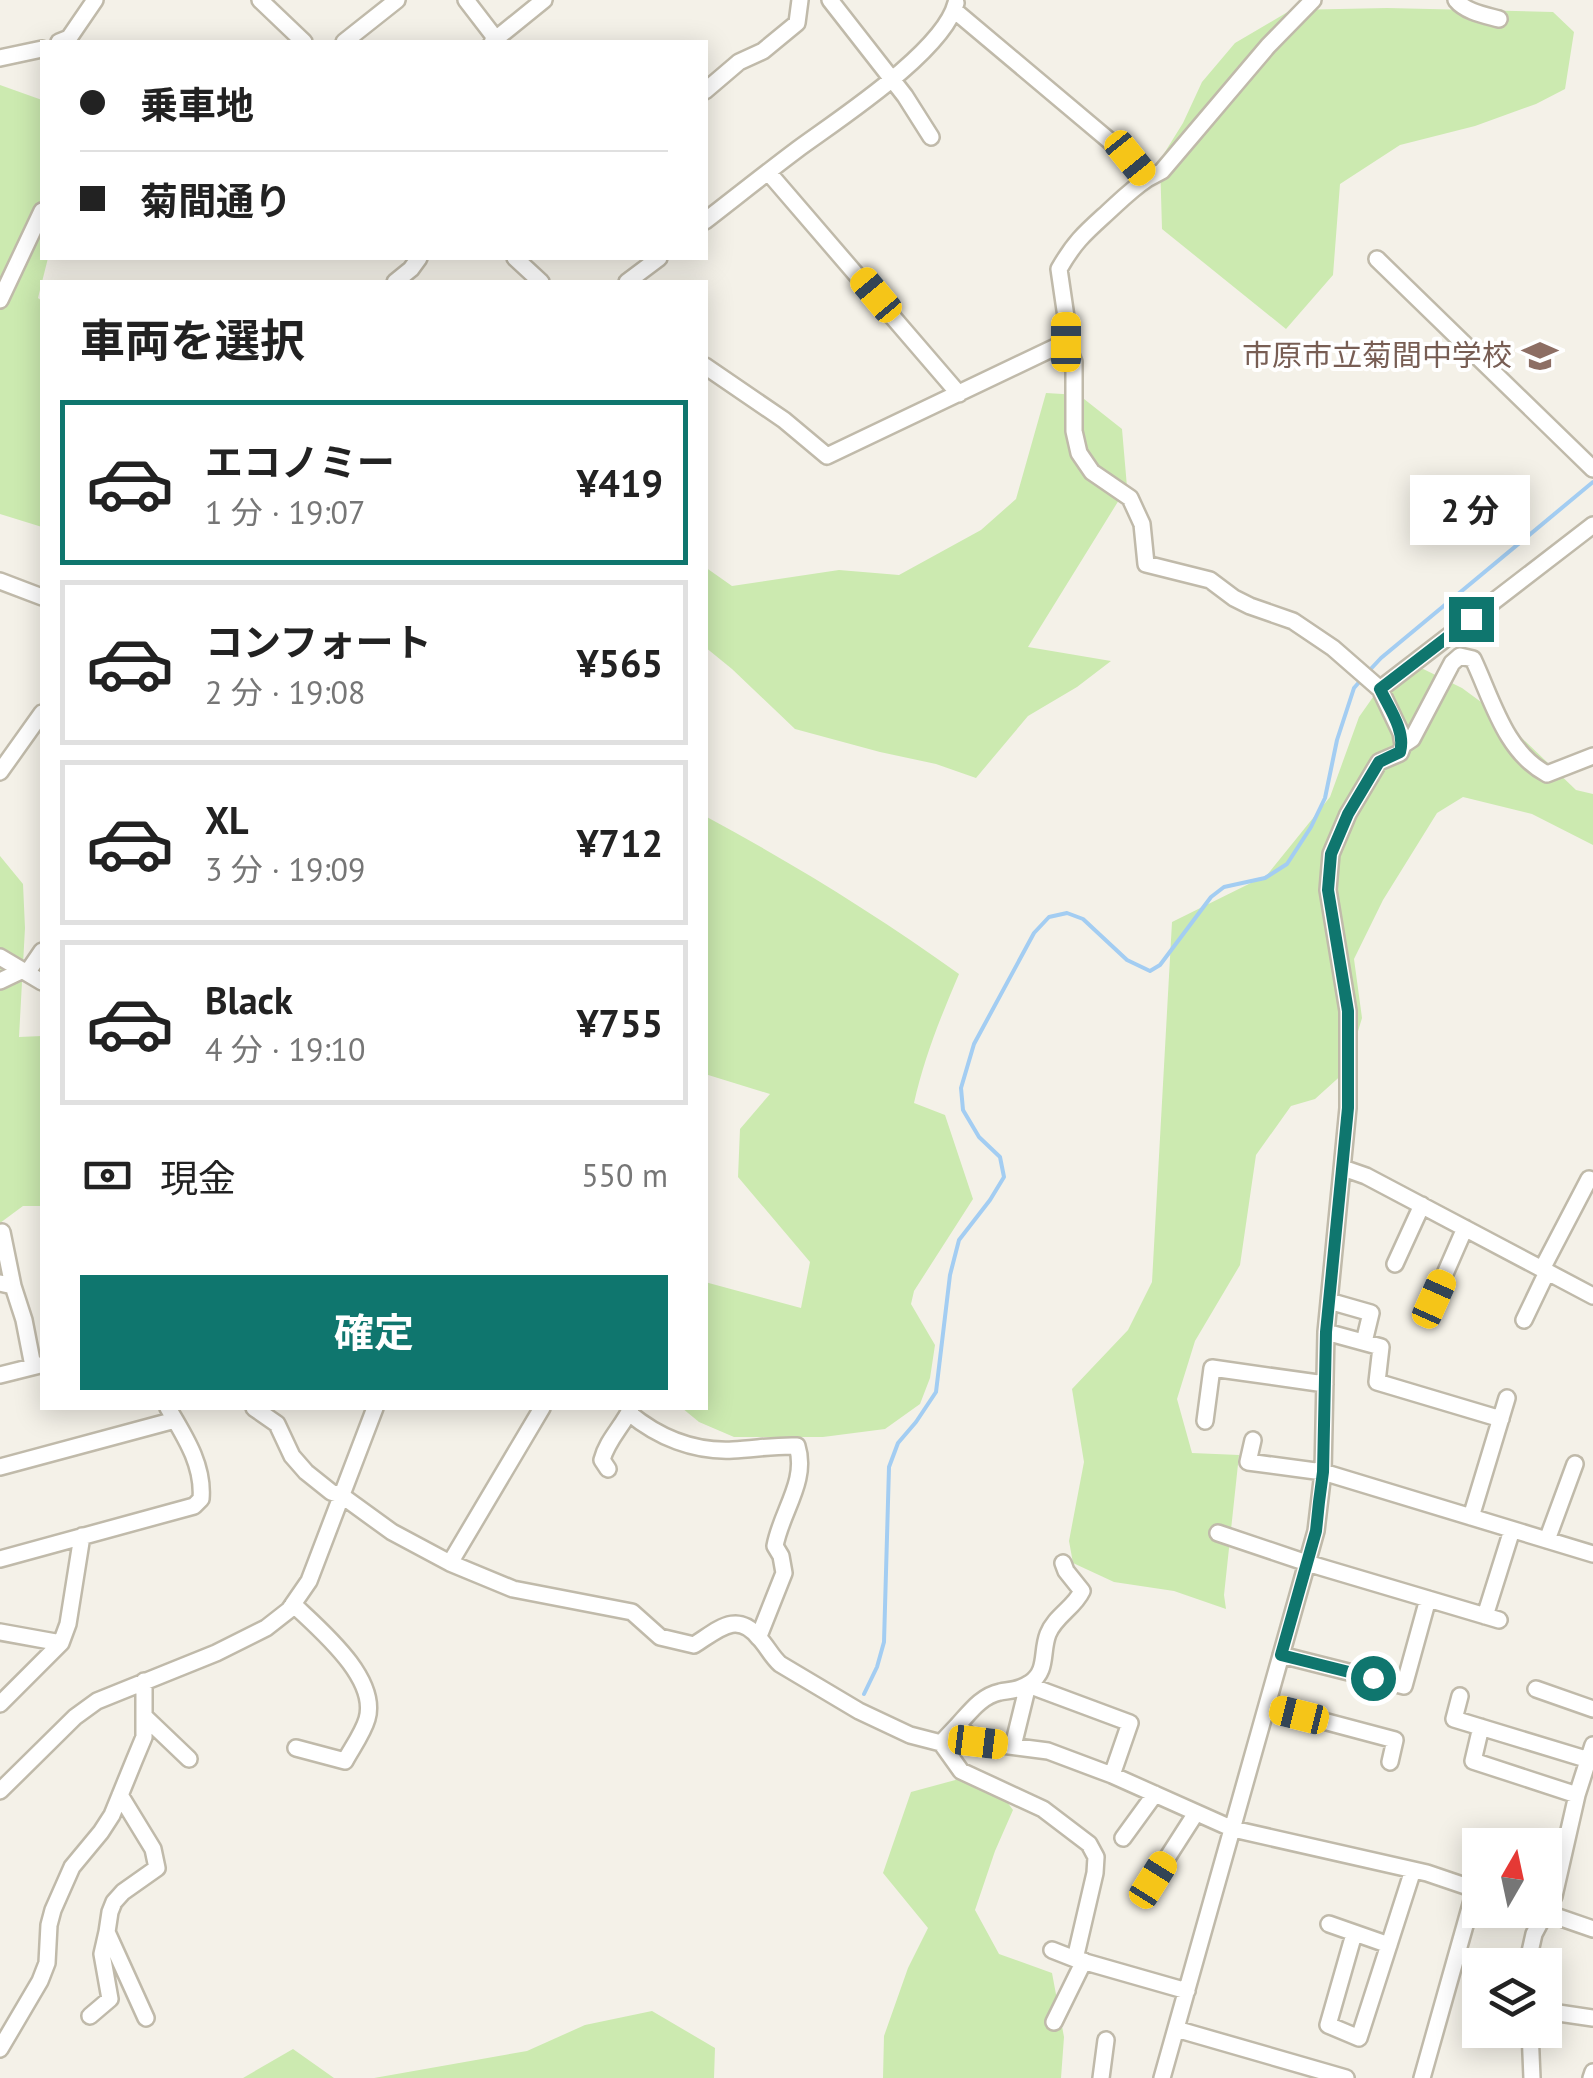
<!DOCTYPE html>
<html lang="ja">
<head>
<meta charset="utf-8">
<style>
	body { margin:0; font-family:"PT Sans","Noto Sans JP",sans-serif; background:#f6f6f6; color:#222; height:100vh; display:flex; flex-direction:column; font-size:38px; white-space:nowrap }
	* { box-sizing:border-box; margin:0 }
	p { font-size:32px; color:#767676 }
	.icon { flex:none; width:55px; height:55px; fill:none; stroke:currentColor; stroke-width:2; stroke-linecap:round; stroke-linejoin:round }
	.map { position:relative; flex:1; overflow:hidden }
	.sheet { position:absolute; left:40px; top:280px; width:668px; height:1130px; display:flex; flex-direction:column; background:#fff; border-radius:0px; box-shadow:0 5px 25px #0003 }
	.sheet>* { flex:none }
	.guide { position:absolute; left:40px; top:40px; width:668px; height:220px; border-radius:0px; box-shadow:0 5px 25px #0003; display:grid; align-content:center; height:220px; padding:0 40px; background:#fff }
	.needle { width:65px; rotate:9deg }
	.tools { position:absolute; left:1462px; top:1828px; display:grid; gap:20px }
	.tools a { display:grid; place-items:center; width:100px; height:100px; border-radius:0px; background:#fff; box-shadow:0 5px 25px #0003; font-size:50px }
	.end { position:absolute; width:45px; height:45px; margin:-22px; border:12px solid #0f766e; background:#fff; box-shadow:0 0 0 5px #fff }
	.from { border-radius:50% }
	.bubble { position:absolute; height:70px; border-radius:0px; background:#fff; box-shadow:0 5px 25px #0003; font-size:32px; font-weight:700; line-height:70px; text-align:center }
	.car { position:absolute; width:30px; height:60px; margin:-30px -15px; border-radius:12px; box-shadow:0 0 8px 2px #0007; background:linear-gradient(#f5c518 24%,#345 0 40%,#f5c518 0 76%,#345 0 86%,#f5c518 0) }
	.guide b { display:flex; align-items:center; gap:35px; height:95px; font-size:38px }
	.guide b+b { border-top:2px solid #e0e0e0 }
	.guide i { width:25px; height:25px; background:#222 }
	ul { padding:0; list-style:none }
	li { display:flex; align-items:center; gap:30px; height:165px; margin:0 20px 15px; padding:0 20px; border:5px solid #e0e0e0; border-radius:0px }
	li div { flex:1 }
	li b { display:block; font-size:38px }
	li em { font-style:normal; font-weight:700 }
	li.on { border-color:#0f766e }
	li>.icon { width:90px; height:90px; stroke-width:1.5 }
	h2 { padding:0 40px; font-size:45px; line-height:120px }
	.pay { display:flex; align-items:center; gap:25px; height:110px; padding:0 40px; font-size:38px }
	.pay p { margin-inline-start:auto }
	.primary-button { display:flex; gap:20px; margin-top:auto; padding:20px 40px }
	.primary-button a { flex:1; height:115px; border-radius:0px; background:#0f766e; color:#fff; font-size:40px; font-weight:700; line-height:115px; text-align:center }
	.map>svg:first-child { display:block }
</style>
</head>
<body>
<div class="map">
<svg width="1593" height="2078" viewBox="0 0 1593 2078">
	<rect width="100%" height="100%" fill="#f4f1e8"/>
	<!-- green -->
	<path fill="#cceab0" d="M1387 8 1553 12 1574 32 1565 89 1536 104 1475 126 1400 145 1340 184 1333 275 1286 329 1162 229 1160 160 1183 123 1202 82 1235 43 1291 10Z
		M0 85 42 100V258H48L38 298 42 301V527L0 514Z
		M1046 393 1079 395 1122 429 1127 487 1028 647 1111 661 1077 687 1028 716 976 778 936 764 880 752 795 729 732 669 705 647V567L732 586 839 570 899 575 981 530 1016 499Z
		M1411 663 1462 688 1496 713 1576 790 1593 794V845L1532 814 1463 797 1437 813 1383 900 1354 959 1362 1018 1346 1071 1315 1099 1291 1106 1256 1155 1240 1265 1195 1341 1177 1399 1192 1453 1239 1455 1224 1595 1226 1609 1174 1591 1114 1582 1073 1563 1069 1541 1084 1462 1072 1389 1128 1330 1152 1282 1172 922 1267 875 1330 797 1359 717 1385 680Z
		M705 816C794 864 877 915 959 974 941 1016 924 1058 914 1103L945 1115 973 1199 914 1291 911 1304 935 1345 930 1378 920 1404 885 1429 823 1437H734L699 1422 682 1408H705V1282L801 1308 810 1262 738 1177 740 1129 770 1094 705 1074Z
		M0 856 23 884 25 928 19 1037 42 1036V1206H23L0 1223Z
		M985 1772 1013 1810 995 1851 975 1910 999 1954 1052 1973 1064 2037 1061 2078H883L884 2036 908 1968 928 1928 883 1873 911 1792Z
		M652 2011 715 2048 714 2078H374L527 2051 585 2025Z
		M293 2049 334 2078H243Z"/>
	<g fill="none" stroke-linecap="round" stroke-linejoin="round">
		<!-- stream -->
		<path stroke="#a3cdf2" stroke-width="4" d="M1367 673 1381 658 1593 482
			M864 1694 877 1667 884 1642 889 1467 898 1443 916 1422 936 1392 950 1275 959 1240 990 1200 1004 1177 1000 1157 979 1137 963 1110 961 1088 974 1044 1034 933 1049 917 1067 913 1083 919 1127 960 1150 971 1160 965 1211 897 1224 887 1265 878 1287 864 1311 827 1325 798 1337 740 1354 688 1361 680"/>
		<defs>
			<path id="minor" d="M260 0 304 42
				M466 0 496 39
				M830 0 905 96 931 137
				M1456 0C1466 12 1484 15 1499 19
				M954 10 1130 158 1147 179 1162 171 1268 46 1313 0
				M59 42 69 38 95 0
				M344 42 397 0
				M492 42 544 0
				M0 58 42 49
				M705 91 739 62 763 51 797 23 800 0
				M768 172 959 394
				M1147 179C1132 189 1121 200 1108 212 1085 233 1075 241 1059 269L1066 317V342L1074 362V431L1079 453 1092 472 1130 498 1142 524 1146 564 1210 580 1234 598 1250 606 1293 621 1333 648 1380 689 1401 733 1403 745 1400 753 1379 762 1348 814 1331 854 1328 890 1348 1011V1108L1326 1332 1323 1472 1316 1531 1162 2078
				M705 221C736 197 766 173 798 149 839 119 944 51 956 3
				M515 258 541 282
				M1377 259 1593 469
				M395 282 411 269 419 258
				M627 282 659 258
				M0 300 42 211
				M705 366 784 420 827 456 1066 342
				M0 581 42 597
				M1380 689 1593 525
				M1403 745 1412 739 1452 663 1460 656 1473 659C1492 699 1505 752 1547 774L1593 756
				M0 772 42 713
				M0 957 42 982
				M27 973 42 951
				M0 981 23 970
				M1343 1168 1366 1176 1593 1296
				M2 1232 13 1286
				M1395 1264 1422 1205
				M1542 1269 1589 1179
				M0 1283 13 1286 24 1320 33 1366
				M1434 1299 1465 1228
				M1329 1301 1371 1313 1364 1342
				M1524 1320 1547 1272
				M1326 1332 1381 1347 1377 1382 1501 1419
				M0 1375 40 1365
				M254 1408 277 1424 292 1456 306 1472 331 1492 341 1495 392 1532 450 1563 513 1589 632 1612 660 1637 694 1645C718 1630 737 1610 759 1638 767 1646 771 1656 780 1664L859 1711 910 1735 941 1743 957 1726 978 1742 1048 1751 1112 1775 1233 1829 1427 1873 1480 1891
				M629 1413C658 1437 694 1452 733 1450 755 1449 776 1445 797 1446 808 1481 781 1512 775 1546L781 1556 784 1573 759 1636
				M1205 1421 1212 1368 1325 1384
				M1253 1440 1248 1462 1323 1472 1593 1554
				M0 1467 175 1420
				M608 1469 602 1460C607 1440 623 1426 631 1408
				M1471 1517 1507 1398
				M1218 1533 1307 1563 1499 1620
				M1547 1540 1575 1464
				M0 1559 194 1506 201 1499C204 1465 184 1435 168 1408
				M450 1563 542 1408
				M293 1604C319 1629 379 1678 367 1719 363 1733 352 1748 345 1761L296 1748
				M1485 1616 1512 1530
				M0 1632 61 1643
				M1281 1655 1404 1686 1428 1599
				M1536 1689 1593 1709
				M1460 1696 1454 1719 1589 1760
				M0 1704 61 1643 68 1624 82 1536
				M1267 1706 1395 1740 1390 1762
				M145 1717 189 1759
				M957 1726C970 1712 981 1696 1000 1692 1011 1690 1020 1690 1030 1683 1048 1671 1041 1652 1048 1634 1055 1616 1074 1608 1082 1591L1066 1571 1063 1563
				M1481 1727 1473 1761 1577 1795
				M941 1743 961 1771 1043 1809 1089 1844 1096 1857 1095 1873 1075 1959
				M1013 1746 1028 1685 1130 1723 1112 1775
				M0 1791 75 1717 97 1701 216 1653 266 1628 289 1610 309 1581 375 1408
				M120 1795 153 1849 157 1868 123 1892 114 1902 110 1912 107 1932 146 2018
				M1123 1838 1155 1794
				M1153 1880 1196 1813
				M1538 1910 1593 1929
				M1329 1924 1389 1945
				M1354 1934 1328 2025 1359 2038 1413 1870
				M1052 1950 1075 1959 1187 1991
				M1527 1965 1534 1934 1554 1896 1577 1795 1593 1745
				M1545 2011 1593 2018
				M90 2016 110 1999 102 1954 107 1932
				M1054 2022 1084 1961
				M1176 2029 1346 2078
				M1530 2030 1532 2078
				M0 2049 40 1981 47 1963 49 1925 53 1910 72 1867 101 1832 112 1815 134 1761 144 1737V1681
				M1101 2078 1106 2040
				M1422 2078 1475 1890
				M1591 2078 1593 2072"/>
		</defs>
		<!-- minor casing -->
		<use href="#minor" stroke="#c0baaa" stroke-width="20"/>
		<!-- minor -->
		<use href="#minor" stroke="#fff" stroke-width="15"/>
	</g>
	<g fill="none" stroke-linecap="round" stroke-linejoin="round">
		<!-- route -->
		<path stroke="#0f766e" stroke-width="12" d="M1373 1678 1281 1655 1316 1531 1319 1502 1323 1472 1326 1332 1348 1108V1011L1328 890 1331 854 1348 814 1379 762 1400 752C1406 731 1389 708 1380 689L1471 619"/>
	</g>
	<!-- icons -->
	<defs>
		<symbol id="school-bare" viewBox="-9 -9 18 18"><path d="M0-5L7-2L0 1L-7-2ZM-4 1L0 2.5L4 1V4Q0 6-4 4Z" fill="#8d6e63" stroke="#fff" stroke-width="2.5" paint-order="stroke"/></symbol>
	</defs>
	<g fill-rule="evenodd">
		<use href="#school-bare" x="1515" y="331" width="50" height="50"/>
	</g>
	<g text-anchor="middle" stroke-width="8" stroke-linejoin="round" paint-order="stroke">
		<!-- education labels -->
		<g font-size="30" fill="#785e54" stroke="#fff" text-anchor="end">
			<text x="1512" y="366">市原市立菊間中学校</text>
		</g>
	</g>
</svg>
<div class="tools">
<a><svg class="needle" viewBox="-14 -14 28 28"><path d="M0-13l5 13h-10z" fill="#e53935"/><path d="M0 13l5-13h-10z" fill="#767676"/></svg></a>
<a><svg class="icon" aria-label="layers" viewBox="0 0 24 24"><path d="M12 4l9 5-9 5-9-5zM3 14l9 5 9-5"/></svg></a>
</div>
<i class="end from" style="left:1373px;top:1678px"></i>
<i class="end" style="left:1471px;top:619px"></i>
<div class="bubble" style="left:1410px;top:475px;width:120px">2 分</div>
<i class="car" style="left:1130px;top:158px;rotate:141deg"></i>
<i class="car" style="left:876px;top:295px;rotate:320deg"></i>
<i class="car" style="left:1066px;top:342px;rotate:0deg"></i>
<i class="car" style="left:1434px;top:1299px;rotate:24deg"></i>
<i class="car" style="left:1299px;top:1715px;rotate:284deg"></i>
<i class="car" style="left:978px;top:1742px;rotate:97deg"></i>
<i class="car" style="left:1153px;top:1880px;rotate:32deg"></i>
<div class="guide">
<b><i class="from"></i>乗車地</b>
<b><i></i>菊間通り</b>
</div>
<section class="sheet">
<h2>車両を選択</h2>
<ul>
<li class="on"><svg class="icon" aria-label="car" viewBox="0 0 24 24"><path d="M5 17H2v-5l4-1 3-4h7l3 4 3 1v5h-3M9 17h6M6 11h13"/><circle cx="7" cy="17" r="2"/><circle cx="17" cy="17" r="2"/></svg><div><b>エコノミー</b><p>1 分 · 19:07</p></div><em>¥419</em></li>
<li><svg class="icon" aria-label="car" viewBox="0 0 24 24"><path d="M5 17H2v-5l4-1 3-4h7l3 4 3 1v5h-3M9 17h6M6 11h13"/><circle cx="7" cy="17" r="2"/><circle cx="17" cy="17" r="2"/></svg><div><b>コンフォート</b><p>2 分 · 19:08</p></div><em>¥565</em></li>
<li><svg class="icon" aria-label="car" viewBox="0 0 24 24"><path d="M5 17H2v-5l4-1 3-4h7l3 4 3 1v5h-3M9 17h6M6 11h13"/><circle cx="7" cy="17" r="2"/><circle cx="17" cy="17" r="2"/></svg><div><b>XL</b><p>3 分 · 19:09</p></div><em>¥712</em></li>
<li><svg class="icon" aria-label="car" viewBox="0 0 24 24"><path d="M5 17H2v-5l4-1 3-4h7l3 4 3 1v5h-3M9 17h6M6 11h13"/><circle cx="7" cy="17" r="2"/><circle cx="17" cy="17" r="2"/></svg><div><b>Black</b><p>4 分 · 19:10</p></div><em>¥755</em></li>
</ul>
<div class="pay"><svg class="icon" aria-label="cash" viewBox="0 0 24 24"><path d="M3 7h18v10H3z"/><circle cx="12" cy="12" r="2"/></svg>現金<p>550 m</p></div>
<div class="primary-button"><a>確定</a></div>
</section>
</div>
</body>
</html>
